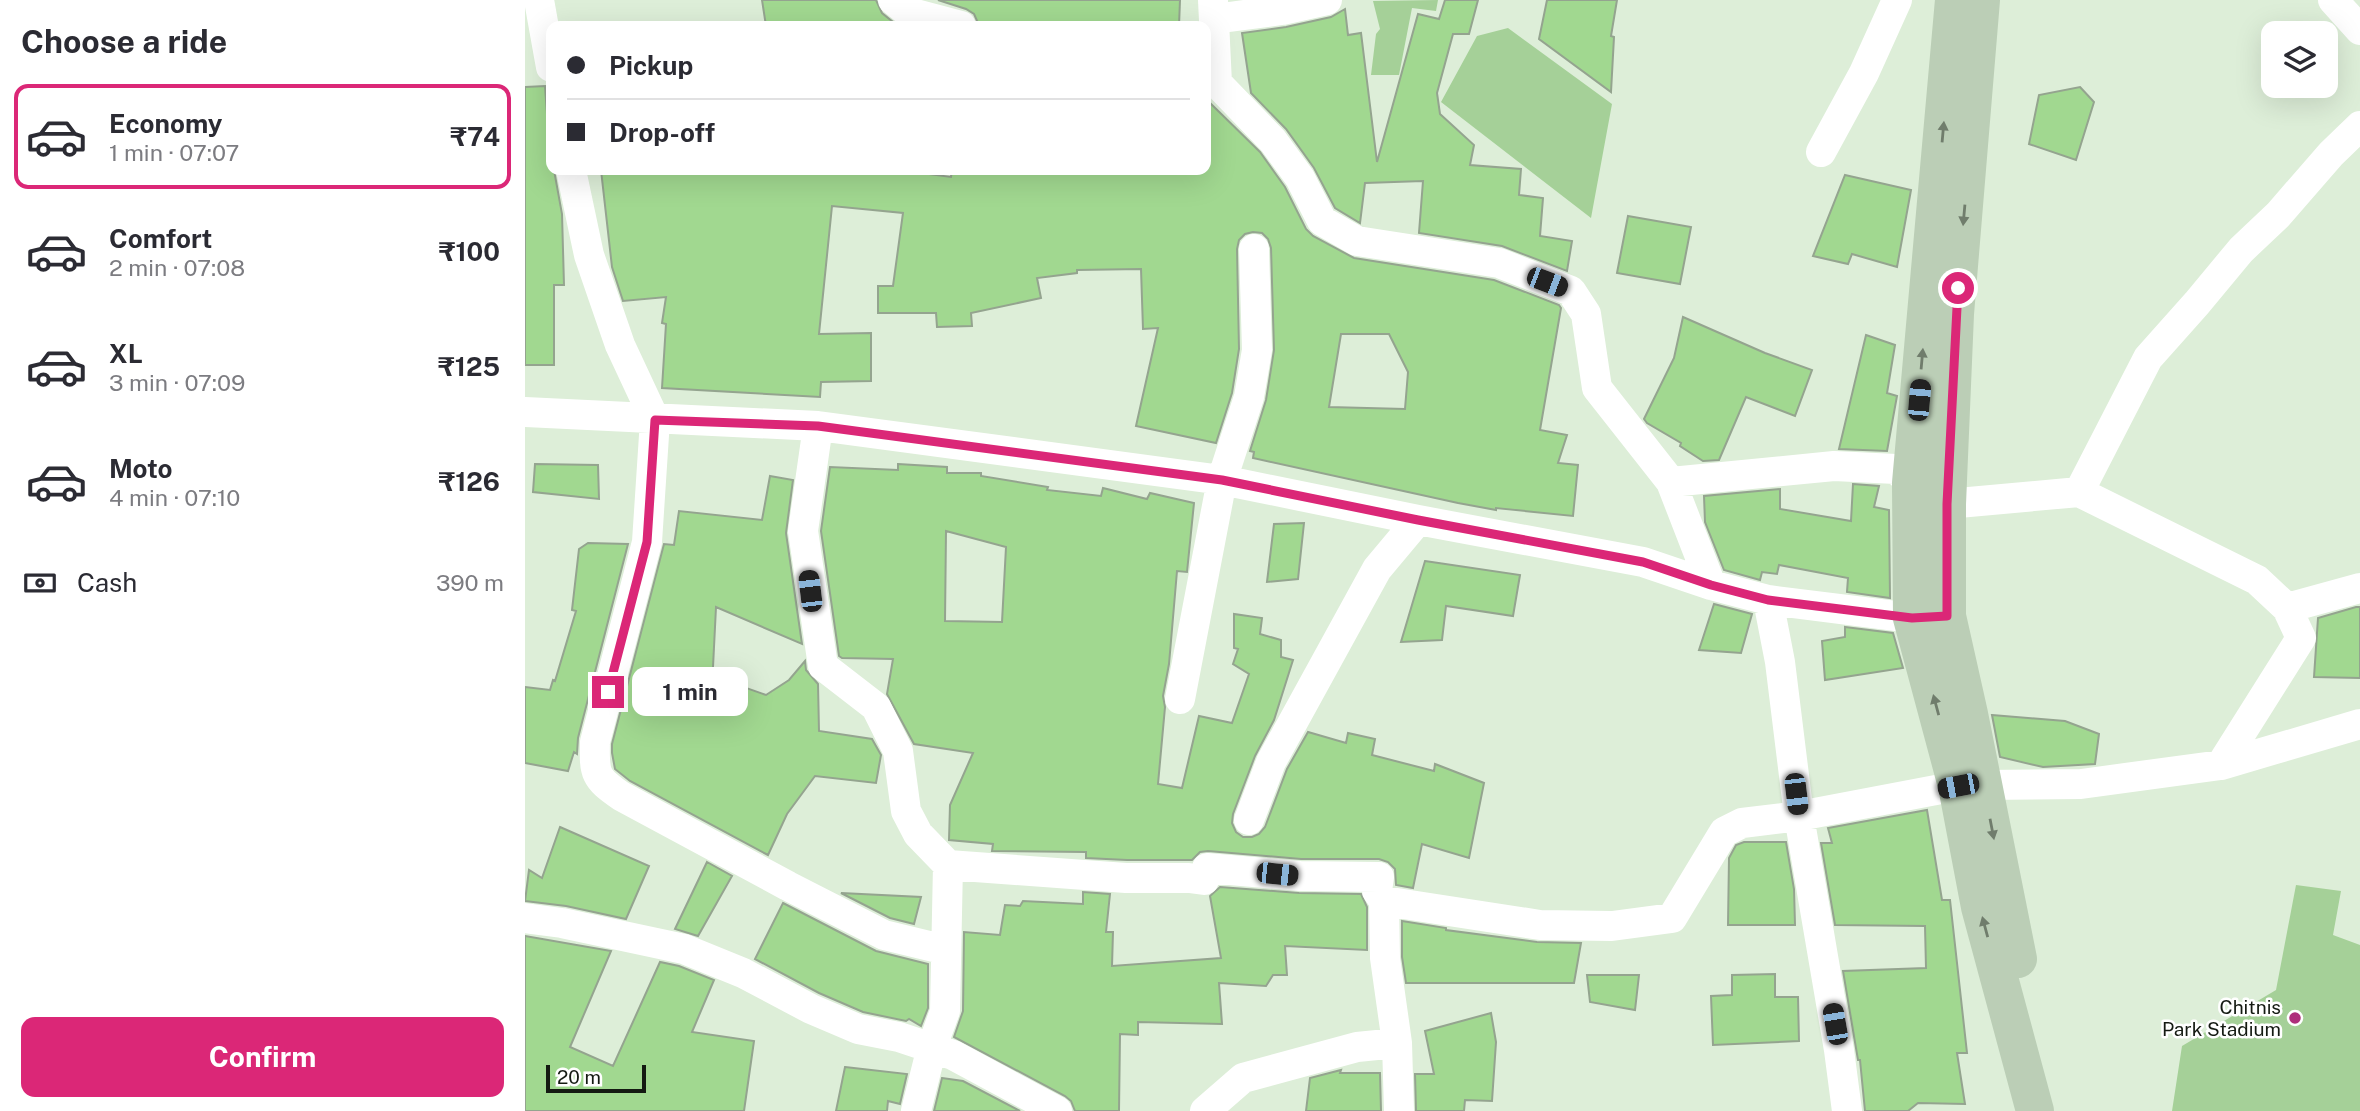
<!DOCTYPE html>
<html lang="en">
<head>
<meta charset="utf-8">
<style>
	body { margin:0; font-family:"Public Sans",sans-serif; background:#f2f2f3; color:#2b2b33; height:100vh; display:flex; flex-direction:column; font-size:26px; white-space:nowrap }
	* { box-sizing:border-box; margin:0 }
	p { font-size:23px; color:#7c7c81 }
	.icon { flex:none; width:38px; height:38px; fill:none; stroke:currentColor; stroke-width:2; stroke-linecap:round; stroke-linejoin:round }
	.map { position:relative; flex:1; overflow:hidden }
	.sheet { display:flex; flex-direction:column; background:#fff; width:525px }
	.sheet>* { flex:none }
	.top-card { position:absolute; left:21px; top:21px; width:665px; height:154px; border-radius:14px; box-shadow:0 7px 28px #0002; display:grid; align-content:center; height:154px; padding:0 21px; background:#fff }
	.buttons { position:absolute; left:1736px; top:21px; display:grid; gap:14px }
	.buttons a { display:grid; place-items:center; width:77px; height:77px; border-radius:14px; background:#fff; box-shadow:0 7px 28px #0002; font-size:35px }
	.scale { position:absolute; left:21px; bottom:18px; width:100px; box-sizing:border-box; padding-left:7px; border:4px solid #141a12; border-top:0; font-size:19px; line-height:24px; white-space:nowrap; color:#141a12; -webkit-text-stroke:5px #fff; paint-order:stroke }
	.end { position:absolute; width:32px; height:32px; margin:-16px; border:9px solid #db2777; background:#fff; box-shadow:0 0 0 4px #fff }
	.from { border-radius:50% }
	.bubble { position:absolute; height:49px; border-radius:14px; background:#fff; box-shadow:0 7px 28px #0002; font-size:23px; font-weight:700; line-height:49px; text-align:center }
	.car { position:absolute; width:21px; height:42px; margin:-21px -10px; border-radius:9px; box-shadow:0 0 5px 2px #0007; background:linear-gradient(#222 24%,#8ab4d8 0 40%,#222 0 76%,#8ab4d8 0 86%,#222 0) }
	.top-card b { display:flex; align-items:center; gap:24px; height:66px; font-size:26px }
	.top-card b+b { border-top:2px solid #e1e1e2 }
	.top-card i { width:18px; height:18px; background:#2b2b33 }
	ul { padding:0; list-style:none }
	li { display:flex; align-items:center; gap:21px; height:105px; margin:0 14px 10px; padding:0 7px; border:4px solid transparent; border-radius:14px }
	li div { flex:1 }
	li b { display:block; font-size:26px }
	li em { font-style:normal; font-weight:700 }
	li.on { border-color:#db2777 }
	li>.icon { width:63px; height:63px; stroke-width:1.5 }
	h2 { padding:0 21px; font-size:32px; line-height:84px }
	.pay { display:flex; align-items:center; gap:18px; height:77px; padding:0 21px; font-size:26px }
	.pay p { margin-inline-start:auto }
	.cta { display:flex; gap:14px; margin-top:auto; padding:14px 21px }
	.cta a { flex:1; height:80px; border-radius:14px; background:#db2777; color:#fff; font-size:28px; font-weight:700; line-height:80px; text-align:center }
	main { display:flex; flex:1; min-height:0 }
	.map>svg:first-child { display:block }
</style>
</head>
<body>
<main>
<section class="sheet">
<h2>Choose a ride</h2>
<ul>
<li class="on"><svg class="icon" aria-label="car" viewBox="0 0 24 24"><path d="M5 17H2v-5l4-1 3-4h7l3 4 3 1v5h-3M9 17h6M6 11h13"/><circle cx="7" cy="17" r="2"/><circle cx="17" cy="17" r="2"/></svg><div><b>Economy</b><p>1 min · 07:07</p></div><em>₹74</em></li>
<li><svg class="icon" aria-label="car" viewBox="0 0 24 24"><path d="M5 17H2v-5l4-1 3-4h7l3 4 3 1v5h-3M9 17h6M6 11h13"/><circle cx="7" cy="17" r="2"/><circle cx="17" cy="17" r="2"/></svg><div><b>Comfort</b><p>2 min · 07:08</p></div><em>₹100</em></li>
<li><svg class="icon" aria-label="car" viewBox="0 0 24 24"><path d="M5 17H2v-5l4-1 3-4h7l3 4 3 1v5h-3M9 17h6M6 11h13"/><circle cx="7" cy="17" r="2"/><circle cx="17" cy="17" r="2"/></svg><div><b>XL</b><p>3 min · 07:09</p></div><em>₹125</em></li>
<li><svg class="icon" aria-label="car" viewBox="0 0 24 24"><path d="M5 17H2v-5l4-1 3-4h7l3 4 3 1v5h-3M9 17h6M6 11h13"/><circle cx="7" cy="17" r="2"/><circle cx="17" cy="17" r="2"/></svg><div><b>Moto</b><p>4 min · 07:10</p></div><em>₹126</em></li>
</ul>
<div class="pay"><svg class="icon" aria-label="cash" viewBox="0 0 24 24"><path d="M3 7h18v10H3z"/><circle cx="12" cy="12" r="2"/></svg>Cash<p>390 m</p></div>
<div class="cta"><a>Confirm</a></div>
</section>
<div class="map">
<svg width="1835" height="1111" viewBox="0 0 1835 1111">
	<rect width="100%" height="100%" fill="#ddeed8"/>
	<!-- green -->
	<path fill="#a5d098" d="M913 0 911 11 887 8 874 75H846L851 34 855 29 848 1Z
		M983 28 1087 104 1066 218 916 102 952 36Z
		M1771 885 1816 891 1808 935 1835 945V1111H1647L1657 1046 1751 990Z"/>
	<!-- building -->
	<path fill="#a1d890" stroke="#94a48f" stroke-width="2" fill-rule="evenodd" d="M237 0H351L357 13 373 26H241Z
		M413 0H655L654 26H485L453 23 449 14 441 9Z
		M920 0H953L944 34H928L912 93 915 114 949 145 945 165 996 169 994 195 1018 198 1015 236 1047 241 1042 271 977 246 894 233 898 181 840 183 835 223 810 208 789 168 761 129 726 93 717 33 761 27 806 17 820 9 823 35 836 33 852 162 893 14 914 19Z
		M1022 0H1092L1086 36 1089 37 1086 92 1014 39Z
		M20 86 26 170H29L37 214 39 285H29V365H0V87Z
		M1555 87 1569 102 1551 160 1504 144 1514 95Z
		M681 99 735 152 760 187 781 229 788 236 829 258 969 280 1034 305 1036 308 1015 430 1042 435 1033 463 1053 465 1048 516 971 508V510L933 503 728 458 729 452 725 451 741 400 749 350 746 248 743 239 737 233 728 232 720 234 714 240 712 249 714 349 707 393 691 443 611 426 633 328 618 329 616 269 552 270V273L512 278 516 298 446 313 447 326 412 327 411 313H353V286H368L378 213 307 206 294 334 346 333V381L296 382 295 397 137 388 141 324 137 323 141 297 98 301 87 267 76 170H373L426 177 427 170H681ZM816 334H864L883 372 880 409 804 407Z
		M1320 175 1386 190 1372 267 1327 254 1323 264 1288 256Z
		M1103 216 1166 227 1155 284 1092 273Z
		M1158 317 1240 353 1287 370 1270 416 1221 397 1194 460 1178 461 1155 446 1156 443 1122 423 1119 419 1149 358Z
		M1341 335 1370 345 1362 393 1372 396 1362 451 1314 449Z
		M10 464 73 465 74 499 8 492Z
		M373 464 422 467V473H456V476L523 487 522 490 576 496 578 488 622 499 625 493 669 503 662 572 652 571 644 664 638 696 640 707 633 784 657 788 674 716 707 723 724 674 708 664 713 649 709 648V614L737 618 735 634 756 640V657L768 660 749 720 730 756 708 814 707 823 711 832 718 837H727L734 834 740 827 762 769 783 732 821 743 823 733 850 739 847 755 909 771 910 764 959 783 944 858 897 844 888 888 871 885 870 869 863 862 854 859H776L683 851 675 852 667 860H602L561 858V852L467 851 468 844 424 840 425 805 448 753 389 744 362 694 368 659 317 658 314 656 296 531 305 467 373 470ZM421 531 481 547 477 622 420 621Z
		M245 476 268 480 261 533 277 644 191 607 188 667 204 682 241 695 264 680 280 661 281 670 293 684 294 731 347 739 356 755 351 783 290 776 262 814 243 855 105 781 90 769 87 753V744L139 544 149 545 154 511 237 520Z
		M1328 484 1354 486 1349 507 1364 510 1365 598 1322 592 1323 578 1254 565 1252 574 1237 572 1235 580 1199 570 1180 522 1179 496 1255 489V509L1326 521Z
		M779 523 773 579 742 582 749 524Z
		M63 543 103 544 53 738 52 754 49 752 43 771 0 763V687L25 690 28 680 30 681 51 611 47 610 54 549Z
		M900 561 995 575 988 616 921 606 917 640 876 642Z
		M1189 604 1227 614 1216 653 1174 650Z
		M1831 607H1835V678L1789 677 1793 618Z
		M1320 627 1368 633 1378 668 1300 680 1297 641 1320 637Z
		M1467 715 1540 721 1574 734 1570 764 1518 767 1475 757Z
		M1402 810 1417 900H1425L1442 1053H1432L1440 1104 1393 1103 1383 1111H1340L1335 1060H1333L1318 971 1401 968 1400 926 1310 925 1296 843H1307L1303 828Z
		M35 827 124 866 101 919 41 906 0 901 4 870 17 878Z
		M1219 842H1261L1269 889 1270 925H1203L1204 858 1211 845Z
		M182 862 207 876 173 936 150 929Z
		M695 887 774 893 836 894 842 907V950L760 946 762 975H748L741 986 694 983 697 1024 613 1022V1035L595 1034 594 1111H550L546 1101 540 1096 429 1037 438 1011 439 932 475 935 480 905 495 906 498 901 558 904V892L585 894 581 932H588L587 966 696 958 685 896Z
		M316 893 396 897 389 924 365 918Z
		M258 903 351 951 403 964V1008L396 1026 384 1019 381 1021 338 1012 294 993 230 959Z
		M877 921 921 928V930L1012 942 1056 943 1049 983H881L877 957Z
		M0 936 86 951 45 1047 88 1066 135 962 154 966 189 980 167 1032 229 1041 219 1111H0Z
		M1250 974V997H1273L1274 1041 1188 1045 1186 996 1207 995V975Z
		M1062 975H1114L1110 1010 1065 1002Z
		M966 1013 971 1042 967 1101 940 1100 939 1111H891L890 1074H909L900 1031Z
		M320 1067 382 1074 375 1104 363 1101 362 1111H311Z
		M816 1070 815 1073H855L856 1111H781L785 1078Z
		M417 1078 438 1081 495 1111H409Z"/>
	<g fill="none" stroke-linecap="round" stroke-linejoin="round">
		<!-- street -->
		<path stroke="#fff" stroke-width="30" d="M14 0 26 67
			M368 0 383 12 436 26
			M1808 0 1835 30
			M689 19 757 10 802 0
			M681 81 692 83 688 0
			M692 83 748 141 775 178 797 221 832 241 974 263 1046 291 1061 314 1072 388 1146 482 1186 585
			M1296 152 1339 73 1372 0
			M46 170 64 255 95 345 130 420 122 542 70 742C69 774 70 778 96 796L263 886 359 935 421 950
			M0 412 293 426 697 480 893 520 1118 562 1186 585 1243 600 1387 618 1409 617
			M293 426 278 531 298 666 351 707 373 751 381 811 393 834 423 865 601 878H664L679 880 682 868 775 876 854 877 852 891 859 901 860 958 872 1043 874 1111
			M1146 482 1309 466 1371 469 1386 483
			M1554 492 1732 580 1762 608 1776 638 1696 765
			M1422 504 1554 492 1623 358 1672 303 1716 250 1753 215 1806 154 1835 126
			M1762 608 1835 588
			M655 699 697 480 724 397 732 350 729 249
			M1458 785 1556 784 1696 765 1835 724
			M724 820 746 762 852 569 893 520
			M859 901 1015 925 1087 926 1147 918 1199 832 1217 823 1274 816 1255 662 1243 600
			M0 918 37 923 159 949 218 973 286 1009 333 1029 374 1037 428 1055 532 1111
			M391 1111 407 1047 420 1011 423 865
			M680 1111 718 1078 832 1047 872 1043
			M1322 1111 1314 1050 1274 816 1432 786"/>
		<!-- secondary -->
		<path stroke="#bbceb6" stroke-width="38" d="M1429 0 1386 483 1387 618 1432 786 1455 907 1510 1111
			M1456 0 1430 314 1422 504V616L1444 714 1493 959"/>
	</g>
	<!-- one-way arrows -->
	<defs><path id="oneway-solid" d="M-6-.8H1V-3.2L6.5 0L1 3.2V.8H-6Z" transform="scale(1.75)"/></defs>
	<g fill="#707d6c">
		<use href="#oneway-solid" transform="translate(1418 132) rotate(-85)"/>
		<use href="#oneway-solid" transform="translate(1439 215) rotate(95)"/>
		<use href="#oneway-solid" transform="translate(1397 359) rotate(-85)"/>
		<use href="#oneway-solid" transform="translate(1411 705) rotate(-105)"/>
		<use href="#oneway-solid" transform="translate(1467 829) rotate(79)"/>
		<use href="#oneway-solid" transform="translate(1460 927) rotate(-105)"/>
	</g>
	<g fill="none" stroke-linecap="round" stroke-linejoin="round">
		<!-- route -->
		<path stroke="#db2777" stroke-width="9" d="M83 692 122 542 130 420 293 426 697 480 893 520 1118 562 1186 585 1243 600 1387 618 1422 616V504L1433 288"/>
	</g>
	<!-- markers -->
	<circle fill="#ae2e7b" stroke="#fff" stroke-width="2.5" cx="1770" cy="1018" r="7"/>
	<g text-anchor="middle" stroke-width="5" stroke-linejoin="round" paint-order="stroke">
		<!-- poi labels -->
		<g font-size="19" fill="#141a12" stroke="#fff" text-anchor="end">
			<text x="1756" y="1014">Chitnis<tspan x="1756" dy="22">Park Stadium</tspan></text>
		</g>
	</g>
</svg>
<div class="buttons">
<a><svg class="icon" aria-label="layers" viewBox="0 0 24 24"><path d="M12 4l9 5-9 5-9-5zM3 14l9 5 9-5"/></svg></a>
</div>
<div class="scale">20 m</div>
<i class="end from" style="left:1433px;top:288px"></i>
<i class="end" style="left:83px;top:692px"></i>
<div class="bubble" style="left:107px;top:667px;width:116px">1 min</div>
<i class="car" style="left:1022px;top:282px;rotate:111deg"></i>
<i class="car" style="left:1394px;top:400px;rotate:5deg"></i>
<i class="car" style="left:285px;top:591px;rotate:353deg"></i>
<i class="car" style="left:1433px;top:786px;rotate:259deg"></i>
<i class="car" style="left:1271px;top:794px;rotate:173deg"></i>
<i class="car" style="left:752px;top:874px;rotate:96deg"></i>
<i class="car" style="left:1310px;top:1024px;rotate:350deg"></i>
<div class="top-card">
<b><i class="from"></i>Pickup</b>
<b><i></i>Drop-off</b>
</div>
</div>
</main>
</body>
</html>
